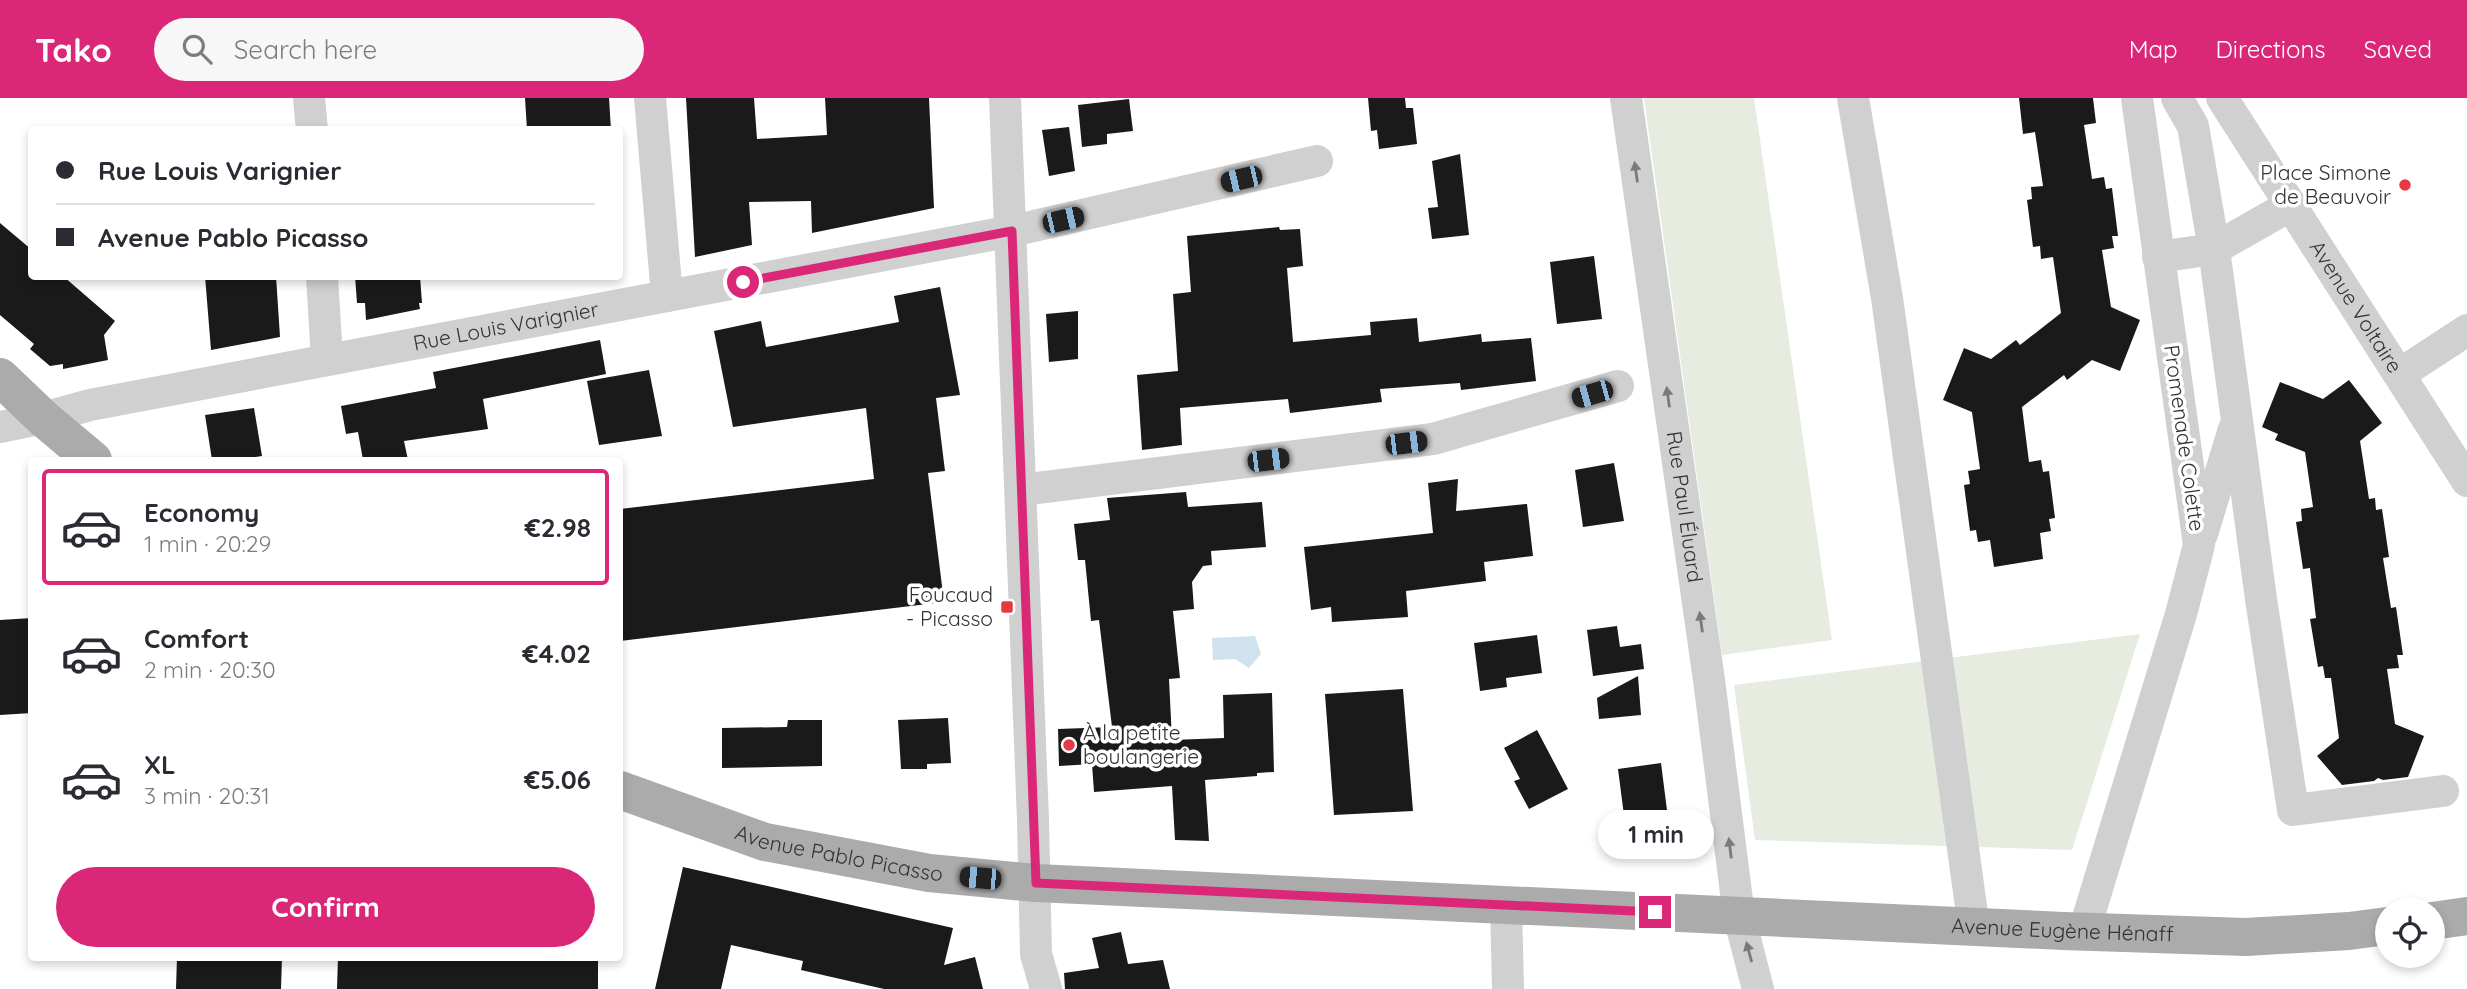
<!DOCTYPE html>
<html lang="en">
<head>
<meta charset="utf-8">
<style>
	body { margin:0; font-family:Quicksand,sans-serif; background:#f7f7f7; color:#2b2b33; height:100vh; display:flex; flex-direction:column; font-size:26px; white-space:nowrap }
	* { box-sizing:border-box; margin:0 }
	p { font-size:23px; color:#7c7c81 }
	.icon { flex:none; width:38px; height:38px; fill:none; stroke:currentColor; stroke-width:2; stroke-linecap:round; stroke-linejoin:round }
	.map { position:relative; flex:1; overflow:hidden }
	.drawer { position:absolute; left:28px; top:359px; width:595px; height:504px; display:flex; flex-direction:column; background:#fff; border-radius:7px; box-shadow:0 4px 10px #0003 }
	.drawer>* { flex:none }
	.banner { position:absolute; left:28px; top:28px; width:595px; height:154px; border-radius:7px; box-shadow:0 4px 10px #0003; display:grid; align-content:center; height:154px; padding:0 28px; background:#fff }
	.fabs { position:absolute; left:2375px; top:800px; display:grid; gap:14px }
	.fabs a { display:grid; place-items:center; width:70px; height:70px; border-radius:50%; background:#fff; box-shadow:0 4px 10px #0003; font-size:35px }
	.end { position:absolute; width:32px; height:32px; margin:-16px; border:9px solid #db2777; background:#fff; box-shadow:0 0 0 4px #fff }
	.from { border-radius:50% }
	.bubble { position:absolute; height:49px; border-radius:24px; background:#fff; box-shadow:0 4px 10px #0003; font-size:23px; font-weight:700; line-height:49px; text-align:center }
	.car { position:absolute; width:21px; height:42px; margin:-21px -10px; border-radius:9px; box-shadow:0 0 5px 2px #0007; background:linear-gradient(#222 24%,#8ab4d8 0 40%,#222 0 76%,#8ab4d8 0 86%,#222 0) }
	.banner b { display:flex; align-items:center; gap:24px; height:66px; font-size:26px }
	.banner b+b { border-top:2px solid #e1e1e2 }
	.banner i { width:18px; height:18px; background:#2b2b33 }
	ul { padding:12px 0 0; list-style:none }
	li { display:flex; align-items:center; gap:21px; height:116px; margin:0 14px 10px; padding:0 14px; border:4px solid transparent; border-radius:7px }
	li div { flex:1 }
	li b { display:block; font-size:26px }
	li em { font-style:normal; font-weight:700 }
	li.active { border-color:#db2777 }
	li>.icon { width:63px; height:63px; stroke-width:1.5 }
	.primary-button { display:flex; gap:14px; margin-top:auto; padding:14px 28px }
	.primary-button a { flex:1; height:80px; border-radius:42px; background:#db2777; color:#fff; font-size:28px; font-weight:700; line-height:80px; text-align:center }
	header { display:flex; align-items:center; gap:42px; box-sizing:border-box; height:98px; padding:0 35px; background:#db2777; color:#fff }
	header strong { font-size:33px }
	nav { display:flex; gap:38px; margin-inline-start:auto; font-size:24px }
	.search { width:490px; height:63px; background:#f7f7f7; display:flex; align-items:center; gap:18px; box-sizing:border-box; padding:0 24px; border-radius:38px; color:#7c7c81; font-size:26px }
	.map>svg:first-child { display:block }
</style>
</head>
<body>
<header>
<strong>Tako</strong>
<div class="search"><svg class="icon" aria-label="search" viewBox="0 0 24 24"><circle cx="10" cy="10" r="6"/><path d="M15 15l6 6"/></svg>Search here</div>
<nav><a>Map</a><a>Directions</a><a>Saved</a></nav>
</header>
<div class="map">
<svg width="2467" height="891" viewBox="0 0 2467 891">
	<rect width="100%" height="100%" fill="#fff"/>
	<!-- green -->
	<path fill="#e6ecdf" d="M1644 0H1754L1832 542 1722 557Z
		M2140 536 2072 752 1755 742 1734 587Z"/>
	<!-- water -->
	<path fill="#cfe2ee" d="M1255 538 1261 556 1249 570 1235 561 1213 562 1212 540Z"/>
	<!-- building -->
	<path fill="#1a1a1a" d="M525 0H609L611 32H527Z
		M686 0H754L757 41 827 37 825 0H929L934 110 812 135 811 103 749 104 752 147 695 159Z
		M1368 0H1405L1406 10H1413L1417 46 1379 51 1377 32 1371 33Z
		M2019 0H2093L2096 25 2084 27 2092 81 2104 79 2106 91 2112 90 2118 138H2112L2114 150 2102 152 2111 209 2140 222 2120 273 2092 262 2067 282 2064 277 2022 309 2029 364 2041 362 2043 374 2049 373 2055 420 2049 421 2051 433 2040 435 2043 461 1994 469 1990 442 1978 444 1976 432 1970 433 1964 387 1970 386 1968 373 1980 371 1972 314 1943 302 1964 250 1991 261 2016 242 2020 247 2061 215 2053 159 2041 161 2040 148 2033 149 2027 102 2032 101 2031 89 2043 88 2035 34 2023 36Z
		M1129 1 1133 33 1107 36V46L1082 49 1078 7Z
		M1069 29 1075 73 1049 78 1042 32Z
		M1460 56 1469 137 1432 141 1428 110 1438 109 1432 63Z
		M0 125 32 152V178H63L115 223 104 237 108 262 63 271V266L50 268 30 251 34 246 0 217Z
		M1279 129 1280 132 1300 131 1303 168 1287 170 1293 244 1371 237 1370 224 1417 220 1419 244 1481 236 1482 244 1531 240 1536 283 1461 292 1460 285 1380 291 1382 304 1290 315 1288 301 1180 310 1182 347 1142 352 1137 277 1178 273 1173 196 1191 194 1187 138Z
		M1594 158 1602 221 1557 226 1550 164Z
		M205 178H276L280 239 211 252Z
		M355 178H420L422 205H419L420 211 366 222 365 205H357Z
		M940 189 960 297 936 300 945 373 928 375 944 504 620 543V411L874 381 866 310 733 329 714 233 761 223 766 249 899 224 894 198Z
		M1078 213V261L1049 264 1046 216Z
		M600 242 606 276 483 301 488 331 404 343 408 362H363L358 334 346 336 341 308 436 290 433 274Z
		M649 272 662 338 599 347 587 283Z
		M2349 282 2382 325 2360 343 2369 401 2375 400 2376 412 2382 411 2389 459 2383 460 2391 510 2396 509 2403 557H2397L2399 570 2387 571 2395 626 2424 638 2408 679 2383 682 2378 680 2374 683 2342 687 2317 658 2339 640 2331 580H2325L2323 568 2318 569 2310 521 2316 520 2310 470 2303 471 2296 424 2302 423 2301 411 2313 409 2305 354 2275 342 2278 336 2262 329 2280 284 2323 301Z
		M254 310 262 358 237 362H212L205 317Z
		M1614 365 1624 423 1583 429 1575 372Z
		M1458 381 1456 413 1527 406 1533 458 1484 464 1486 483 1406 493 1408 519 1332 524 1331 509 1311 512 1304 449 1433 435 1428 385Z
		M1186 394 1188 409 1262 404 1266 449 1211 453 1212 467 1203 468 1192 484 1194 511 1173 513 1180 580 1169 581 1172 642 1224 640 1223 597 1272 595 1274 674 1257 675V678L1205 682 1209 743 1175 742 1172 688 1094 694 1092 666 1059 668 1058 631 1112 629 1099 522 1091 523 1085 462H1078L1074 426 1110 422 1107 400Z
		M32 520V615L0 617V522Z
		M1617 528 1620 549 1641 546 1644 571 1593 578 1587 532Z
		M1537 537 1542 575 1506 580 1507 589 1480 593 1474 545Z
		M1638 578 1641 617 1599 621 1597 600Z
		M1403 591 1413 713 1334 717 1325 596Z
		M948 620 951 665 927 666V671H901L898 622Z
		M788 622H822V668L722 670V630L787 629Z
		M1537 632 1568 691 1529 711 1514 683 1520 681 1504 650Z
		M1661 665 1670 736 1627 741 1618 671Z
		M683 769 953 830 944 867 975 859 983 891H884L801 872 803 863 731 847 721 891H655Z
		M1121 834 1128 866 1163 862 1170 891H1065L1064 875 1099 870 1092 840Z
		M177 859H282L281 891H176Z
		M338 859H598V891H337Z"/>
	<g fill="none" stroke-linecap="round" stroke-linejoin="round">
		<!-- minor -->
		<g stroke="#d0d0d0" stroke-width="32">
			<path d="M309 0 312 32"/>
			<path d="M650 0 667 198"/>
			<path d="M1005 0 1033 722 1036 856 1046 891"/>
			<path id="s1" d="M1626 0 1709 582 1739 818 1758 891"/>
			<path d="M1853 0 1887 200 1974 830"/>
			<path d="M2177 0 2193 28 2214 151 2261 501 2293 712 2443 693"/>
			<path id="s2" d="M2222 0 2467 383"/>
			<path d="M2158 159 2214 151 2291 107"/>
			<path d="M322 178 327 262"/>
			<path d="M2400 276 2467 232"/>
			<path id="s3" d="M0 329 43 320 90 307 1012 133 1317 63"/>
			<path d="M1021 392 1433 341 1618 288"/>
			<path d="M2202 436 2234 331"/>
			<path d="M1506 807 1508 891"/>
			<path d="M2084 833 2181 516 2199 447 2137 0"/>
		</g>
		<!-- major -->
		<g stroke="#ababab" stroke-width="38">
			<path d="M0 279 43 320 93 362"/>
			<path id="s4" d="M620 692 765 744 929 775 1036 785 2063 833 2246 839 2349 833 2387 828"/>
			<path d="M2432 823 2467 818"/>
		</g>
	</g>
	<!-- one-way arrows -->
	<defs><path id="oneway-solid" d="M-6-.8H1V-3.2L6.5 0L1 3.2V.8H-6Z" transform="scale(1.75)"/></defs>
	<g fill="#7a7a7a">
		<use href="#oneway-solid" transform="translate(1636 74) rotate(-98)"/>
		<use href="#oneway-solid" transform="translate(1668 299) rotate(-98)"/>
		<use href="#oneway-solid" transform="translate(1701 524) rotate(-98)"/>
		<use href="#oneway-solid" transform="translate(1730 750) rotate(-97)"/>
		<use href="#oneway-solid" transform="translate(1749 854) rotate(-105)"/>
	</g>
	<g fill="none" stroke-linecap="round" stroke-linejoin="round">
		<!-- route -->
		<path stroke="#db2777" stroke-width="9" d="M743 184 1012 133 1036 785 1655 814"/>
	</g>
	<!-- markers -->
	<g fill="#e63946" stroke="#fff" stroke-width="2.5">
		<circle cx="2405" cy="87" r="7"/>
		<rect x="1000" y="502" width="14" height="14" rx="3.5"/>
		<circle cx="1069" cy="647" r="7"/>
	</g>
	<g text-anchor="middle" stroke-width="7" stroke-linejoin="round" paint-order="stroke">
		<!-- poi labels -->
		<g font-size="21" fill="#333" stroke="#fff" text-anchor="end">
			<text x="2391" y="82">Place Simone<tspan x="2391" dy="24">de Beauvoir</tspan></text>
			<text x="993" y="504">Foucaud<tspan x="993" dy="24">- Picasso</tspan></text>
			<text x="1083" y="642" text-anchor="start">À la petite<tspan x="1083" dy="24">boulangerie</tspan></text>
		</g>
		<!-- street labels -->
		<g font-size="21" fill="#333" stroke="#fff">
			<text dy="7" stroke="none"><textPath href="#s2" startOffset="248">Avenue Voltaire</textPath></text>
			<text dy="7" stroke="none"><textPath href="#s3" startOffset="516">Rue Louis Varignier</textPath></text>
			<text transform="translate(2184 340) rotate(82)" y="7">Promenade Colette</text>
			<text dy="7" stroke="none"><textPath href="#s1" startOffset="413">Rue Paul Éluard</textPath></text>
			<text dy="7" stroke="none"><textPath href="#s4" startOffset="229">Avenue Pablo Picasso</textPath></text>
			<text dy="7" stroke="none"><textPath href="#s4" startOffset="1456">Avenue Eugène Hénaff</textPath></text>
		</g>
	</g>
</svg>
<div class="fabs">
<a><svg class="icon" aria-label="locate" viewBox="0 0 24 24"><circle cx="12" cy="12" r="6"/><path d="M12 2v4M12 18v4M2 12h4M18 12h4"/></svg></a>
</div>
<i class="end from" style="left:743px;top:184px"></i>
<i class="end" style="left:1655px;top:814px"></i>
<div class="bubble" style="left:1598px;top:712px;width:116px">1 min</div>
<i class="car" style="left:1241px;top:81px;rotate:257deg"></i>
<i class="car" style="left:1063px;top:122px;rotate:77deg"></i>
<i class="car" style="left:1592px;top:296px;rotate:254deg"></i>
<i class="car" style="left:1406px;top:345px;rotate:83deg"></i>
<i class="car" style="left:1268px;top:362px;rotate:83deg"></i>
<i class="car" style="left:980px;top:780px;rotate:275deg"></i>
<div class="banner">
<b><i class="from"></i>Rue Louis Varignier</b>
<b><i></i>Avenue Pablo Picasso</b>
</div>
<section class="drawer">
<ul>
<li class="active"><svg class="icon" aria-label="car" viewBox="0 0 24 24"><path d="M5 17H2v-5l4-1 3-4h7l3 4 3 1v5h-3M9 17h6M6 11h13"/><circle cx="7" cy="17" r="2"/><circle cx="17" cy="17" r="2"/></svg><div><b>Economy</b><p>1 min · 20:29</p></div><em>€2.98</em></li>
<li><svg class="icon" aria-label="car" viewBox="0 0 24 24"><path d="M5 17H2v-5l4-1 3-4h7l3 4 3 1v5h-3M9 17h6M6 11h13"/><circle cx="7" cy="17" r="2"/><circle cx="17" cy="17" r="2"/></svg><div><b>Comfort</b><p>2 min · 20:30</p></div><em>€4.02</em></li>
<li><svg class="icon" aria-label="car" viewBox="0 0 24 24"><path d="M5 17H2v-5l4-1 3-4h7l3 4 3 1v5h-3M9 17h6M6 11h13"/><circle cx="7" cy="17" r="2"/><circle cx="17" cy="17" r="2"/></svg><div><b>XL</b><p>3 min · 20:31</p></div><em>€5.06</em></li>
</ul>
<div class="primary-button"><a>Confirm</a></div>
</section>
</div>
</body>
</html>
